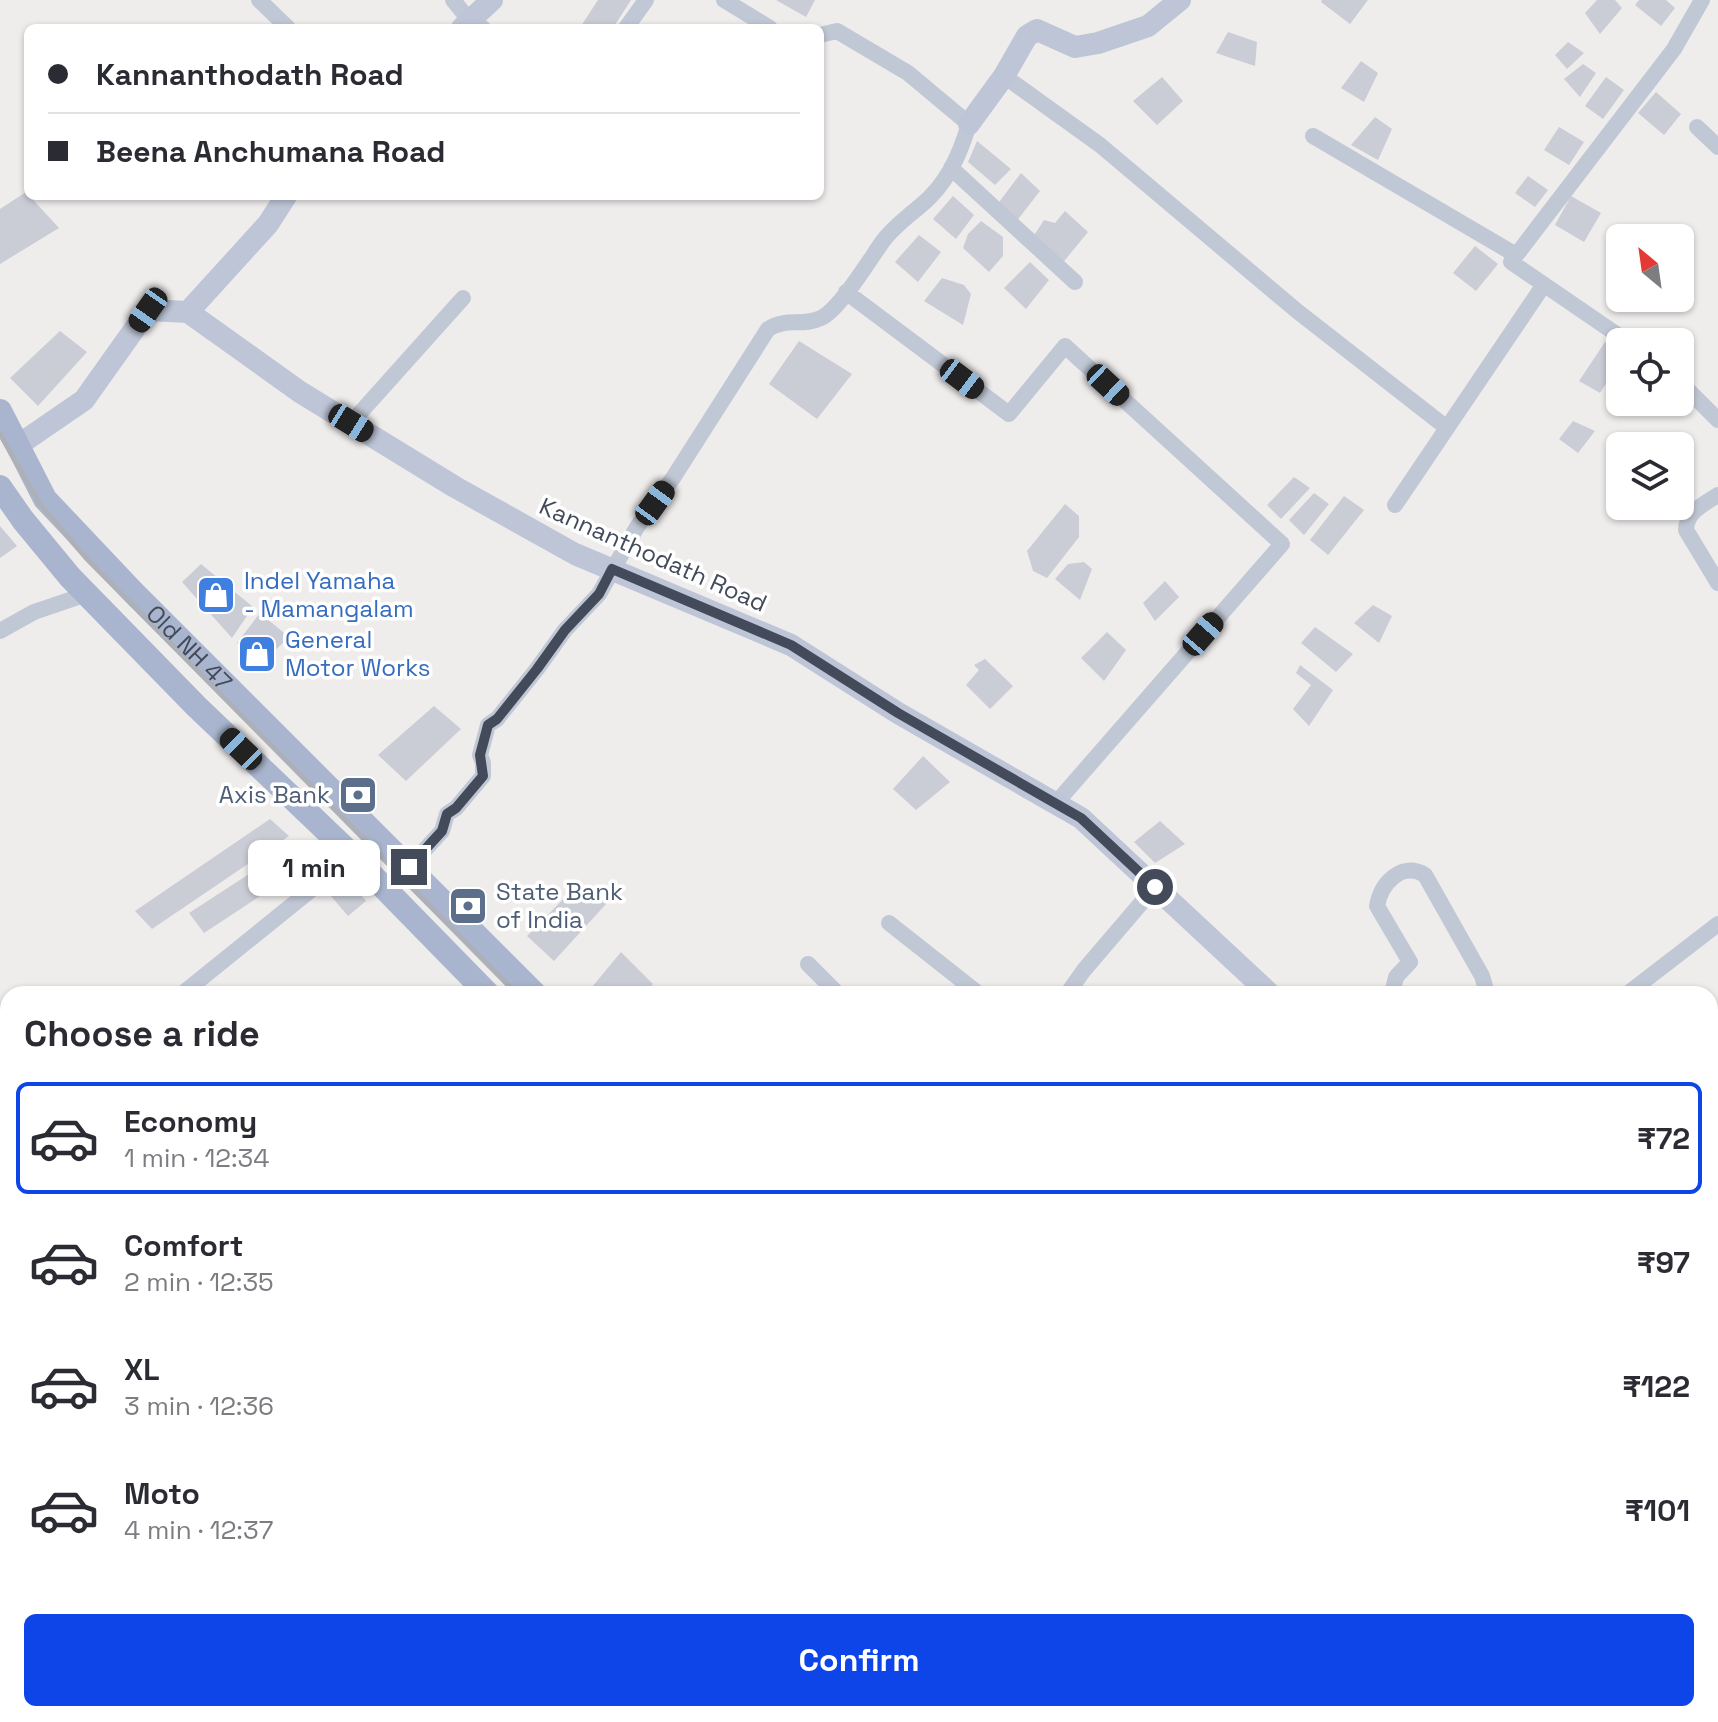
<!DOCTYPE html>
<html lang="en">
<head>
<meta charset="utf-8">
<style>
	body { margin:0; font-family:"Space Grotesk",sans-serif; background:#f7f7f7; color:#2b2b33; height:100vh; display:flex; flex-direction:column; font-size:30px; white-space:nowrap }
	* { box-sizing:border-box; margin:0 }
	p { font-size:26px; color:#7c7c81 }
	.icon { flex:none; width:44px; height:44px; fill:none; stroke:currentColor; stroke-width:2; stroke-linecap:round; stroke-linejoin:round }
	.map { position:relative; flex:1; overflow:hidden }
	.details { position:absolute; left:0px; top:986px; width:1718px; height:736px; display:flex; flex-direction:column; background:#fff; border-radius:24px 24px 0 0; box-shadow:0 2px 6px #0004 }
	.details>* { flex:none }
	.banner { position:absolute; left:24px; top:24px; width:800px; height:176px; border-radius:12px; box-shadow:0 2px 6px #0004; display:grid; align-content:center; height:176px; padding:0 24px; background:#fff }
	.needle { width:52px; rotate:331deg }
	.controls { position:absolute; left:1606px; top:224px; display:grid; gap:16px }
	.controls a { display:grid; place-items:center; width:88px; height:88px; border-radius:12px; background:#fff; box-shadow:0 2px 6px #0004; font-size:40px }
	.end { position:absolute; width:36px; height:36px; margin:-18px; border:10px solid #434b5b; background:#fff; box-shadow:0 0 0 4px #fff }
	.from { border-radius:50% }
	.bubble { position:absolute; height:56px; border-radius:12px; background:#fff; box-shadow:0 2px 6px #0004; font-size:26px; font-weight:600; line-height:56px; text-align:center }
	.car { position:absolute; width:24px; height:48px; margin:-24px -12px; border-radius:10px; box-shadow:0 0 6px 2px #0007; background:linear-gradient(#222 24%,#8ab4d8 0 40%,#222 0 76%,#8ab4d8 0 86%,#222 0) }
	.banner b { display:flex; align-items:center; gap:28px; height:76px; font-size:30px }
	.banner b+b { border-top:2px solid #e1e1e2 }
	.banner i { width:20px; height:20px; background:#2b2b33 }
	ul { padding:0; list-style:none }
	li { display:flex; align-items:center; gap:24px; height:112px; margin:0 16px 12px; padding:0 8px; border:4px solid transparent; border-radius:12px }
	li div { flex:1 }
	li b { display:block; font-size:30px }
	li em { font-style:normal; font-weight:600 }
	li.current { border-color:#0d45e8 }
	li>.icon { width:72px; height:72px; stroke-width:1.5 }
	h2 { padding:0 24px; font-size:36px; line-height:96px }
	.primary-button { display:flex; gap:16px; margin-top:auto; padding:16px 24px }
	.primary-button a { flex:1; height:92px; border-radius:12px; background:#0d45e8; color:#fff; font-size:32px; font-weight:600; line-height:92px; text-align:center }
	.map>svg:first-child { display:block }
</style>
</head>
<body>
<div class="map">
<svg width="1718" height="1722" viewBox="0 0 1718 1722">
	<rect width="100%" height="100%" fill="#efecec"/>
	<!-- building -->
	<path fill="#cacdd5" d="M598 0H631L613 28H585L581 26Z
		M776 0H815L806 17Z
		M1322 0H1368L1350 24 1321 2Z
		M1597 0H1615L1622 8 1600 34 1585 13Z
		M1639 0H1666L1675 8 1661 26 1635 5Z
		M1228 32 1257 42 1255 66 1216 53Z
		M1568 42 1584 53 1567 69 1555 55Z
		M1361 61 1378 73 1364 102 1341 88Z
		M1583 64 1596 73 1580 97 1564 79Z
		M1162 77 1183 101 1157 125 1133 101Z
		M1606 77 1624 90 1603 119 1585 106Z
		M1656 92 1681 114 1664 135 1638 113Z
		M1375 117 1392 129 1378 160 1351 145Z
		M1559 127 1584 142 1569 165 1544 150Z
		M977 141 1011 169 995 185 968 162Z
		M1021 173 1040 191 1016 222 996 206Z
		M1528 176 1548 190 1535 207 1515 193Z
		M26 192 59 228 0 264V209Z
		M953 196 974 215 956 239 933 219Z
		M1571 196 1601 213 1584 242 1555 225Z
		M1065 211 1088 232 1061 265 1033 237 1044 220 1055 223Z
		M981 221 1003 237V256L989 272 963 248 968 234Z
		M919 235 941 252 918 282 895 262Z
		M1475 246 1498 264 1476 291 1453 273Z
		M1030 262 1049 280 1026 309 1004 288Z
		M942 278 964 285 971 294 963 325 924 301Z
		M60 331 87 352 38 406 10 378Z
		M799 341 852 374 817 419 769 384Z
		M1605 342 1620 354V362L1600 393 1579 381Z
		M1573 421 1595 431 1578 453 1559 439Z
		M1294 477 1310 488 1281 519 1267 505Z
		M1314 493 1329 504 1304 535 1289 520Z
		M1344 496 1364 510 1328 555 1310 540Z
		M1065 504 1079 516V537L1047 578 1033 571 1027 551Z
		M0 526 17 546 0 558Z
		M1084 562 1092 569 1080 600 1055 579 1068 564Z
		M201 564 253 607 232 638 182 582Z
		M1165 581 1179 597 1155 621 1143 603Z
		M1373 605 1392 616 1379 643 1354 623Z
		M260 613 289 637 261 664 237 643Z
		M1315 627 1353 654 1336 672 1301 643Z
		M1107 632 1126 650 1104 681 1081 658Z
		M985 659 1013 686 990 709 966 685 979 670 974 665Z
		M1300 665 1333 690 1309 726 1293 709 1311 685 1296 673Z
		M434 706 461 729 406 781 378 755Z
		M923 756 950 782 916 810 893 789Z
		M270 819 289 836 152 929 135 911Z
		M1160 821 1185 844 1155 863 1134 842Z
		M272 859 286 879 204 933 189 913Z
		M348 880 366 901 348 916 330 895Z
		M577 885 607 903 554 961 527 936Z
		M621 952 653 984 645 994H597L592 987Z
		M660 1714H715L718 1718 714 1722H648Z
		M1421 1714H1466L1460 1722H1414Z"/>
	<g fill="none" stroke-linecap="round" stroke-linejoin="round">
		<!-- street -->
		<path stroke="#c1c8d5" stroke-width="16" d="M259 0 288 28
			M453 0 470 21 483 28
			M724 0 770 28
			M626 28 646 0
			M1004 76 1100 145 1297 311 1447 428 1543 286
			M1697 127 1718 147
			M1313 136 1516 255
			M951 168 1075 282
			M846 292 1009 414 1065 346 1282 544 1056 803
			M1628 342 1511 262 1674 49 1702 0
			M1680 382 1718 420
			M351 423 463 298
			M1718 495C1704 504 1686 512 1686 530L1718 583
			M1395 505 1447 428
			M0 631 34 612 87 594
			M409 867 442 831 447 814 456 808 483 776V763L480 755 488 725 497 719 537 669 565 630 599 594 637 527 673 478 768 329C787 317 802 327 821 318 840 309 870 259 883 241 900 218 928 205 944 180 956 163 963 144 969 124L908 73 837 31 820 35
			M889 923 979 994
			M808 964 838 994
			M182 994 353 856
			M1067 994 1084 970 1155 887
			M1392 994 1396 977 1410 962 1377 906C1381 883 1402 861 1425 875L1482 976 1485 986 1483 994
			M1627 994 1718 924
			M0 1120 8 1128
			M0 1362 8 1357
			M1710 1545 1718 1536
			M0 1652 8 1656
			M92 1714 100 1722
			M916 1722 923 1714
			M1138 1722 1145 1714
			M1543 1722 1551 1714"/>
		<!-- secondary -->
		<path stroke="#bdc5d7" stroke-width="22" d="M462 28 492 0
			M969 124 1004 76 1027 36 1037 30 1075 47 1098 43 1148 26 1180 0
			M188 312 268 224 286 196
			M17 446 84 400 148 310 188 312 300 392 455 487 575 554 791 645 898 713 1081 818 1270 994
			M1710 1395 1718 1399"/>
		<!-- primary -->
		<g stroke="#a9b5ce" stroke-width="24">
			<path id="s1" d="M0 411 45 499 132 591 535 994"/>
			<path d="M0 487 23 520 70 577 196 706 353 856 488 994"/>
			<path d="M1250 1714 1259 1722"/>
			<path d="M1301 1714 1310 1722"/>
		</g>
		<!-- rail -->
		<path stroke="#aeb0b7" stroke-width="5" d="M0 434 39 503 86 558 517 994
			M1268 1714 1277 1722
			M1283 1714 1292 1722"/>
	</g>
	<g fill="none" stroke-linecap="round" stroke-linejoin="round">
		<!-- route -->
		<path stroke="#434b5b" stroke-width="10" d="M409 867 442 831 447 814 456 808 483 776 480 755 488 725 497 719 537 669 565 630 599 594 612 569 791 645 898 713 1081 818 1155 887"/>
	</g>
	<!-- icons -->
	<defs>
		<symbol id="shop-square" viewBox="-11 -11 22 22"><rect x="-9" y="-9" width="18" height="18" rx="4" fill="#3f7fe0" stroke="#fff"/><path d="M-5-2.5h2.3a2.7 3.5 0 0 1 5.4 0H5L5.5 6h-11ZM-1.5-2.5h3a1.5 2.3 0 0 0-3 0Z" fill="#fff"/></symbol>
		<symbol id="bank-square" viewBox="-11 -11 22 22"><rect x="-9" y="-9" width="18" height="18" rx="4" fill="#5c6f8a" stroke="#fff"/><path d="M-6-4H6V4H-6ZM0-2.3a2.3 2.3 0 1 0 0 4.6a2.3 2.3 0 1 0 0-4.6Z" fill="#fff"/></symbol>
	</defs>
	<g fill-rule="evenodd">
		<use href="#shop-square" x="194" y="573" width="44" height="44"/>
		<use href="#shop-square" x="235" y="632" width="44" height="44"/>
		<use href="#bank-square" x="336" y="773" width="44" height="44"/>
		<use href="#bank-square" x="446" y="884" width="44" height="44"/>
	</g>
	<g text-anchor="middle" stroke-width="7" stroke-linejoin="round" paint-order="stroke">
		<!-- street labels -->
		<g font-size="24" fill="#434b5b" stroke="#fff">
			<text transform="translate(653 555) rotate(24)" y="8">Kannanthodath Road</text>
			<text dy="8" stroke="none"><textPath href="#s1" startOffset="306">Old NH 47</textPath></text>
		</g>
		<!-- shop labels -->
		<g font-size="24" fill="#366cbe" stroke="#fff" text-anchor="start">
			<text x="244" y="589">Indel Yamaha<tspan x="244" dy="28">- Mamangalam</tspan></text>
			<text x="285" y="648">General<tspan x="285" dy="28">Motor Works</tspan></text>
		</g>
		<!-- service labels -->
		<g font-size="24" fill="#4e5e75" stroke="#fff" text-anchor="end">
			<text x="330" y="803">Axis Bank</text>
			<text x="496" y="900" text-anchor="start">State Bank<tspan x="496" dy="28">of India</tspan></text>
		</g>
	</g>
</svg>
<div class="controls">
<a><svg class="needle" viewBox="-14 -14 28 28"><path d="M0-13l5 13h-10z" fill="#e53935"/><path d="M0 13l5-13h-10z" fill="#7c7c81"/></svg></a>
<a><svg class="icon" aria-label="locate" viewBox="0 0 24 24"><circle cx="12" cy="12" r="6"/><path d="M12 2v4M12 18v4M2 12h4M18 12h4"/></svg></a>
<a><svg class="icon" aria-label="layers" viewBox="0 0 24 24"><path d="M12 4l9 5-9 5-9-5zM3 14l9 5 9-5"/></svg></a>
</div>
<i class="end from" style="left:1155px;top:887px"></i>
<i class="end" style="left:409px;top:867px"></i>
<div class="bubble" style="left:248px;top:840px;width:132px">1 min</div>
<i class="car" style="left:148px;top:310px;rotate:215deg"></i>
<i class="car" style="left:962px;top:379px;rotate:127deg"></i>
<i class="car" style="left:1108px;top:385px;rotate:133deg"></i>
<i class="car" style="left:351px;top:423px;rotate:122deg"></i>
<i class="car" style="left:655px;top:503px;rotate:36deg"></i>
<i class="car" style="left:1203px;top:634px;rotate:41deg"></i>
<i class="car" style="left:241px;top:749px;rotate:314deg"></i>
<div class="banner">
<b><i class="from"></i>Kannanthodath Road</b>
<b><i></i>Beena Anchumana Road</b>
</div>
<section class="details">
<h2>Choose a ride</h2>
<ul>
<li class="current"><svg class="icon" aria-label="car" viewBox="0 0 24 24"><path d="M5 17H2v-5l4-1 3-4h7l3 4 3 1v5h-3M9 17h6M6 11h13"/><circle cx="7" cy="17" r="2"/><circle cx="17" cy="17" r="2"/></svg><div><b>Economy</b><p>1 min · 12:34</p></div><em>₹72</em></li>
<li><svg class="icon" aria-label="car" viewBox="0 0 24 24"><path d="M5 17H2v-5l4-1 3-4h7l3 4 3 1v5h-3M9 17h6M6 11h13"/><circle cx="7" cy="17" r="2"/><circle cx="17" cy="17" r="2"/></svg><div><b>Comfort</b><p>2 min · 12:35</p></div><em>₹97</em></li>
<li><svg class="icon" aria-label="car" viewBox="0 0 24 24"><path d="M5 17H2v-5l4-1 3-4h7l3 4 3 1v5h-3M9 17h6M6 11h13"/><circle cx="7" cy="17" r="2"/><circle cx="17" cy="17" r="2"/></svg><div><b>XL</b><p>3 min · 12:36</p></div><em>₹122</em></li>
<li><svg class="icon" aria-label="car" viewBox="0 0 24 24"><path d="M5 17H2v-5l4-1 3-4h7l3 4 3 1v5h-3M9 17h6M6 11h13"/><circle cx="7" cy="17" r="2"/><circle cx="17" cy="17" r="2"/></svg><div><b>Moto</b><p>4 min · 12:37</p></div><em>₹101</em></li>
</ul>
<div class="primary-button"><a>Confirm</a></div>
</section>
</div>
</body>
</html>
